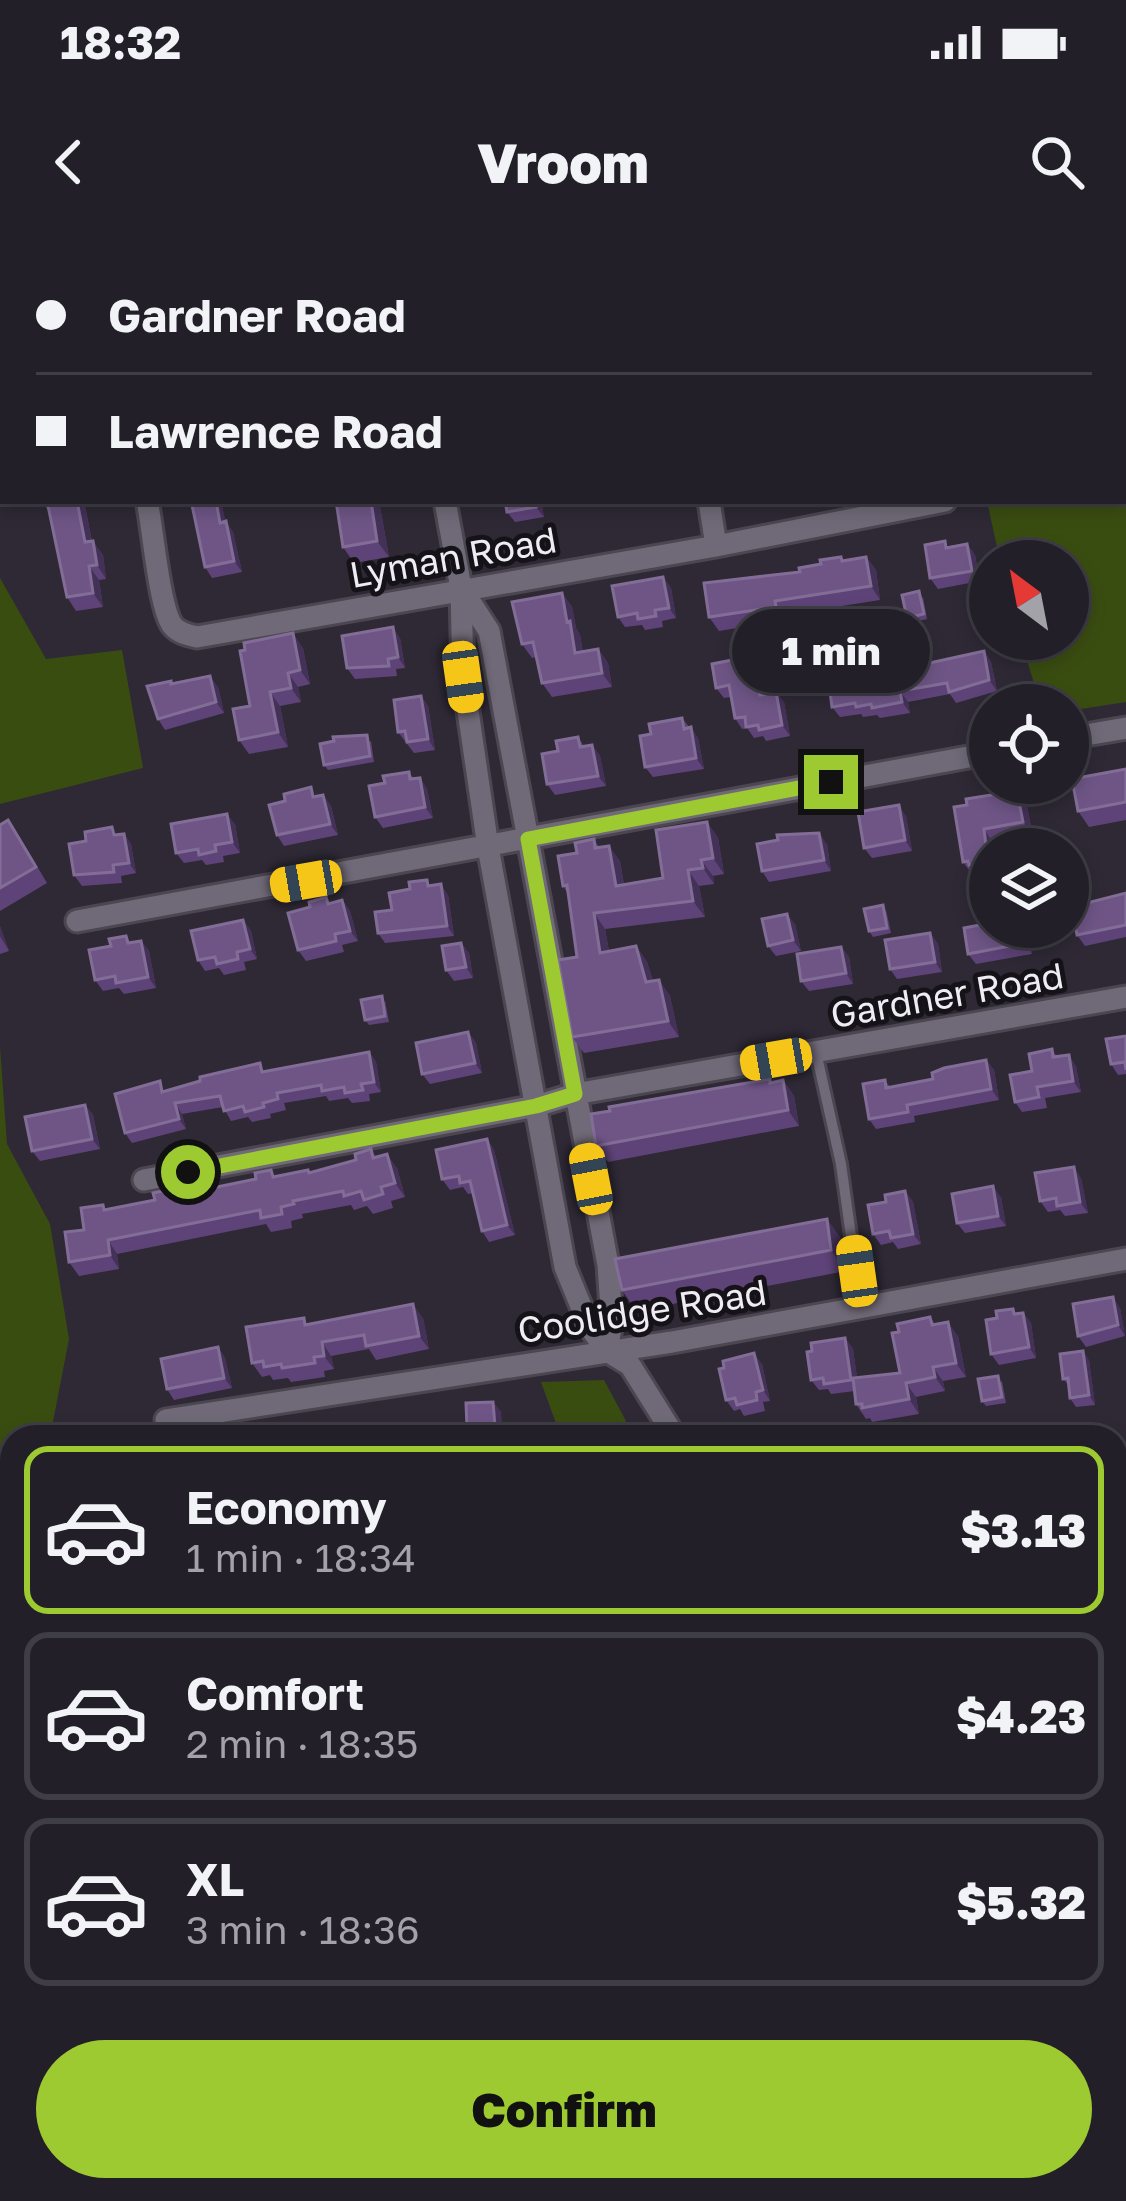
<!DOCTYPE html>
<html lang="en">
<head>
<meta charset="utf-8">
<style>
	body { margin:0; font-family:"Golos Text",sans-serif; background:#2a2730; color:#f1f3f6; height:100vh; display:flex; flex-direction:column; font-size:45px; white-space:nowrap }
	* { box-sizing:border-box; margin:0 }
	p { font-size:39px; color:#a2a2a8 }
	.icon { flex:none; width:66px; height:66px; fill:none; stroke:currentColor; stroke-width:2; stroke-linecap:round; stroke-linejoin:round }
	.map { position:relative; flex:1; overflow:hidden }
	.panel { position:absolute; left:0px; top:1185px; width:1128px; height:777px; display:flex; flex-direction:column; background:#221f28; border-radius:36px 36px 0 0; box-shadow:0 6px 18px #0003,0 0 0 3px #3f3d45 }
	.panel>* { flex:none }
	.hud { position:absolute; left:0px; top:0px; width:1128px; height:264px; box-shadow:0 6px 18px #0003,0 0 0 3px #3f3d45; display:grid; align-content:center; height:264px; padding:0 36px; background:#221f28 }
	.needle { width:78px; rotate:328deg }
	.controls { position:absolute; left:969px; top:300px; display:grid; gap:24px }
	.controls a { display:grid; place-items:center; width:120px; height:120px; border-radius:50%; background:#221f28; box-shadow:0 6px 18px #0003,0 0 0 3px #3f3d45; font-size:60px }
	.end { position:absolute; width:54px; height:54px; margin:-27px; border:15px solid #9dca30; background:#111; box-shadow:0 0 0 6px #111 }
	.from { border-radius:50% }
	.bubble { position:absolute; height:84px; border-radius:42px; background:#221f28; box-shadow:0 6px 18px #0003,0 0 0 3px #3f3d45; font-size:39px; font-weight:800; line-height:84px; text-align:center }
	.car { position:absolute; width:36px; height:72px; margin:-36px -18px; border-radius:15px; box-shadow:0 0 9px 3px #0007; background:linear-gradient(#f5c518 24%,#345 0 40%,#f5c518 0 76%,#345 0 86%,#f5c518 0) }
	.hud b { display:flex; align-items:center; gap:42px; height:114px; font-size:45px }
	.hud b+b { border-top:3px solid #3f3d45 }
	.hud i { width:30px; height:30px; background:#f1f3f6 }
	ul { padding:21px 0 0; list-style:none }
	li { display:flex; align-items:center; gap:36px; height:168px; margin:0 24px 18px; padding:0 12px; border:6px solid #3f3d45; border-radius:24px }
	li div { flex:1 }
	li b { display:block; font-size:45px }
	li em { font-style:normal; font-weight:800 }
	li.selected { border-color:#9dca30 }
	li>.icon { width:108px; height:108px; stroke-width:1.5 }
	.button { display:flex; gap:24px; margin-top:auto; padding:24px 36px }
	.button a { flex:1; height:138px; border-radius:72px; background:#9dca30; color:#111; font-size:48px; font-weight:800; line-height:138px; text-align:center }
	.status { display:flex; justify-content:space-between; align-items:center; height:84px; padding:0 60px; background:#221f28; direction:ltr }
	.status svg { height:33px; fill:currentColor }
	header { display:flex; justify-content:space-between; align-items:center; height:156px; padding:0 36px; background:#221f28; font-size:54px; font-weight:800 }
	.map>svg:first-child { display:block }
</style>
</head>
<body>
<div class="status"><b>18:32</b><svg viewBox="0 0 49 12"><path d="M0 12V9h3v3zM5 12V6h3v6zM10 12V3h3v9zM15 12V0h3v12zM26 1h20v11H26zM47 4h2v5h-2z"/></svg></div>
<header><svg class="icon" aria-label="back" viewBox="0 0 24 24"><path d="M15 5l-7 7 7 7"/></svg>Vroom<svg class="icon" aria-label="search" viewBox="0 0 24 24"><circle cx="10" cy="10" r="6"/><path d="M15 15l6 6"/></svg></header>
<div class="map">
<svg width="1126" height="1961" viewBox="0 0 1126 1961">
	<rect width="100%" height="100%" fill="#2e2935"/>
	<!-- green -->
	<path fill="#3a4d11" d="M863 0H1126V462L1068 471V465H1041L1020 399H1068V321H1000L987 261H1125V3Z
		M0 338 46 419 122 410 143 528 0 564Z
		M0 807 7 904 50 984 69 1099 50 1197H12V1560L0 1551Z
		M604 1140 626 1181 621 1197H561L541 1142Z
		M1126 1213V1855L1116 1857V1217Z
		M279 1950H548L611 1961H264Z"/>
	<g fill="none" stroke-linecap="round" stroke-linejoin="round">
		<defs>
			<path id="lane" d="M816 812 841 924 861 1068"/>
			<path id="street" d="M373 0 375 3
				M662 0 663 3
				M0 6 3 10
				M147 261C153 288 159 366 172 385 178 393 188 395 197 397L716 306 945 261
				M445 261 461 348 463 437 488 607 565 1027 589 1086 607 1111 630 1125 675 1197
				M709 261 716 306
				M463 351 489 391 608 1025 612 1082 607 1111
				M1068 498 1126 488
				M77 681 990 513
				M144 940 536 866 575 854 1126 757
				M166 1180 672 1102 1126 1019"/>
			<path id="secondary" d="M0 1663 12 1670
				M0 1719 12 1725
				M1116 1881 1126 1877
				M1116 1910 1126 1906
				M1017 1950 1020 1961"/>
			<path id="highway" d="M0 1585 12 1594
				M170 1961 173 1950
				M234 1961 245 1950"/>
		</defs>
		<!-- lane casing -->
		<use href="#lane" stroke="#4b4650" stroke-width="16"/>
		<!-- street casing -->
		<use href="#street" stroke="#4b4650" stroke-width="27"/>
		<!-- secondary casing -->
		<use href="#secondary" stroke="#4b4650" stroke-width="36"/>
		<!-- highway casing -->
		<use href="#highway" stroke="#4b4650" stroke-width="42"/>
		<!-- lane -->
		<use href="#lane" stroke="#706a78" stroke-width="10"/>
		<!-- street -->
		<use href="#street" stroke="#706a78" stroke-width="21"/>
		<!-- secondary -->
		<use href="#secondary" stroke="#706a78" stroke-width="30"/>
		<!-- highway -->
		<use href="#highway" stroke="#d0aafa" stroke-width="36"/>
	</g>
	<!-- wall -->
	<path fill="#5e4378" d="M723 0H753L743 3H725Z
		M42 261H84L92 301 103 315 106 339 99 340 103 367 76 371 67 357 49 272Z
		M196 261H221L225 281 233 292 242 332 212 338 205 327Z
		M336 261H379L389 317 354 323 343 307Z
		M541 261 544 277 515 282 507 272Z
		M967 304 975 315 980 341 938 349 930 338 949 307Z
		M866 317 876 330 880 360 785 375 786 380 719 391 709 377 800 332 844 320Z
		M663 337 671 348 676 378 662 381 663 387 645 390 642 385 625 387 618 377Z
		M562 353 572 367 576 388 580 395 583 412 598 409 608 423 612 447 552 457 542 443 536 417 532 418 522 404Z
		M923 357 927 379 910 383 907 378Z
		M400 398 405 428 396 429 397 436 355 439 347 428Z
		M303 408 310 444 298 447 301 462 280 466 288 507 249 514 239 500 250 466Z
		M984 411 991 422 997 451 956 463 950 454 908 462 910 473 880 478 877 475 863 477 861 474 840 477 832 467Z
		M752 416 759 427 765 454 784 462 790 496 766 501 763 496 754 498 747 488 742 489 735 478 731 457 724 458 716 448Z
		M171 441 173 444 218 447 224 473 165 490 158 479Z
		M421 456 428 466 435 510 414 513 398 492Z
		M682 478 698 498 704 529 653 537 645 527 651 494Z
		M578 497 584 506 592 505 600 516 606 546 555 555 547 544 558 511Z
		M371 501 374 522 328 530 324 525Z
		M1126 529V580L1089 587 1078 571Z
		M409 532 414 539 420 538 427 549 433 578 383 588 375 577 385 543Z
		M323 555 331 566 338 595 284 606 277 595 317 556Z
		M1027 566 1033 597 994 604 995 609H990V639L979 640 977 636 974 637 963 622 954 567Z
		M906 576 912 611 872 618 864 608Z
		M707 582 718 598 724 634 713 636 714 644 699 646 705 677 605 689 609 711 636 706 647 722 653 741 659 740 670 756 679 797 584 813 572 797 577 717 568 654 563 646 577 613 594 599 599 607 620 621 624 645 663 638Z
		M235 584 240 613 223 616 224 622 206 625 202 620 184 623 176 613Z
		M0 585 19 596 47 643 0 671Z
		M124 594 131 604 136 633 121 636 122 643 82 646 74 635 117 595Z
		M827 604 831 631 769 642 762 631Z
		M431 646 448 655 454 696 385 703 378 693 392 670Z
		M1126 653V697L1085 706 1077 695Z
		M326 657 330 663 342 660 350 671 358 701 342 705 344 712 306 721 298 710 310 667Z
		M886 670 891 693 873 697 869 691Z
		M243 680 251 691 257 719 244 722 246 730 224 735 219 728 205 731 198 720Z
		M795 684 801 711 776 716 768 706Z
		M0 686 9 711 0 714Z
		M990 687H1027L1032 714 976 724 968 714Z
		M930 693 938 704 942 732 897 739 890 729Z
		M141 701 149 711 156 748 124 754 119 748 103 751 95 740 131 702Z
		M461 703 469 713 473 738 454 741 446 730Z
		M841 707 849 717 853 744 809 751 801 741Z
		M385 761 389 782 369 785 365 780Z
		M468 792 476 803 482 833 430 844 422 834Z
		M1126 796V834L1118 835 1111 824Z
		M1052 809 1057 817 1076 826 1081 852 1045 858 1047 868 1022 872 1015 862 1032 831Z
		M369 812 376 822 381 852 369 854 370 861 352 863 348 858 329 861 326 856 284 863 286 870 270 874 271 878 252 882 248 877 231 881 223 867 182 874 186 889 132 903 125 893 166 851Z
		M986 820 994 830 999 860 914 876 915 882 876 889 869 879 885 840 890 847 933 839Z
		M770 839 772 842 783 840 794 856 799 886 608 922 596 906 610 871Z
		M85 865 93 875 100 909 40 921 32 911Z
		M487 899 494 910 515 995 489 1002 482 991 473 953 468 954 463 947 450 950 442 939Z
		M371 909 376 917 397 928 405 957 391 961 393 968 373 974 367 966 354 970 351 965 302 974 303 978 291 981 292 988 271 992 266 984 117 1014 119 1029 79 1036 69 1022 106 970 276 936 310 933 356 920Z
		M1081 938 1088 973 1065 976 1060 970 1048 972 1040 961Z
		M905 951 913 962 921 1004 898 1009 893 1002 881 1005 873 994 886 962Z
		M1001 957 1006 986 965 993 957 983Z
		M827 979 841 999 846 1031 636 1071 622 1050Z
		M1120 1068 1125 1096 1086 1107 1078 1096Z
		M1013 1069 1016 1074 1023 1073 1031 1083 1036 1118 999 1125 991 1114 997 1078Z
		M930 1077 935 1084 958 1096 966 1137 943 1141 945 1151 916 1157 919 1174 872 1182 870 1178 866 1179 856 1164 855 1151 831 1154 828 1149 819 1150 811 1140 845 1098 853 1109 857 1138 900 1133 899 1092Z
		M423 1078 429 1109 376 1120 369 1109 331 1116 334 1129 324 1131 325 1137 291 1142 288 1138 273 1140 270 1135 262 1137 252 1123 309 1084Z
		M218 1107 225 1118 232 1148 174 1160 167 1149Z
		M1089 1120 1095 1165 1076 1167 1070 1158 1069 1146 1063 1139Z
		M762 1124 770 1161 763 1162 765 1171 744 1176 740 1169 734 1171 726 1160Z
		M1002 1141 1006 1163 986 1166 982 1161Z
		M493 1162 501 1172 502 1197H474L467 1188Z"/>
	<!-- shaded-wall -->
	<path fill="#443158" d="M77 261H84L95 316 85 302Z
		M216 261H221L228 293 220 283Z
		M371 261H379L389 317 377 301Z
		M535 261H541L544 277 536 267Z
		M226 281 233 292 242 332 234 321Z
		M93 301 103 315 106 339 97 325Z
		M967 304 975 315 980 341 972 331Z
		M866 317 876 330 880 360 871 346Z
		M89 326 99 340 103 367 93 353Z
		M663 337 671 348 676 378 669 368Z
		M562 353 572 367 576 388 580 395 585 427 575 413Z
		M393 387 400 398 405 428 398 417Z
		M293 393 303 408 310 444 300 430Z
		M598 409 608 423 612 447 602 433Z
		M984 411 991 422 997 451 989 440Z
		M752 416 759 427 767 465 760 455Z
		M288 433 298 447 301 462 291 448Z
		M210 436 218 447 224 473 216 462Z
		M900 451 908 462 910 473 902 462Z
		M270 452 280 466 288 507 278 492Z
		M776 452 784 462 790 496 782 485Z
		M421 456 428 466 435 510 428 499Z
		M691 487 698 498 704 529 696 518Z
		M592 505 600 516 606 546 598 536Z
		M420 538 427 549 433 578 425 567Z
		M1017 551 1027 566 1033 597 1023 582Z
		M323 555 331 566 338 595 330 584Z
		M899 565 906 576 912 611 905 600Z
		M227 574 235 584 240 613 232 602Z
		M707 582 718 598 724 634 713 618Z
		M984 589 994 604 995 609H990V625Z
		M819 593 827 604 831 631 824 620Z
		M124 594 131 604 136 633 129 623Z
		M609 606 620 621 627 662 616 646Z
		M701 620 713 636 714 644 703 628Z
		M688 630 699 646 705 677 693 661Z
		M441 644 448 655 454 696 447 686Z
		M342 660 350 671 358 701 350 691Z
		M594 673 605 689 612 729 600 713Z
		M787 674 795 684 801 711 793 700Z
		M243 680 251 691 257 719 250 709Z
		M0 686 9 711 0 696Z
		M1022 687 1028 689 1032 714 1025 703Z
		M930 693 938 704 942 732 935 722Z
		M141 701 149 711 156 748 148 737Z
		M461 703 469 713 473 738 466 727Z
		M636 706 647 722 658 758 646 742Z
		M841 707 849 717 853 744 846 733Z
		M659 740 670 756 679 797 668 781Z
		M468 792 476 803 482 833 475 823Z
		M369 812 376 822 381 852 374 842Z
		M1069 815 1076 826 1081 852 1073 841Z
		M986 820 994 830 999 860 991 849Z
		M783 840 794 856 799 886 788 870Z
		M175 863 182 874 186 889 179 879Z
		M85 865 93 875 100 909 92 899Z
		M487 899 494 910 515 995 507 985Z
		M387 914 397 928 405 957 395 943Z
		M1074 927 1081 938 1088 973 1080 962Z
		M993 946 1001 957 1006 986 998 976Z
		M905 951 913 962 921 1004 913 994Z
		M827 979 841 999 846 1031 831 1010Z
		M108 1000 117 1014 119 1029 110 1015Z
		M1113 1057 1120 1068 1125 1096 1118 1085Z
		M413 1064 423 1078 429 1109 419 1096Z
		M1023 1073 1031 1083 1036 1118 1029 1107Z
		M948 1082 958 1096 966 1137 956 1123Z
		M845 1098 853 1109 859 1151 851 1140Z
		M322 1102 331 1116 334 1129 324 1116Z
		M218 1107 225 1118 232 1148 224 1138Z
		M1083 1111 1089 1120 1095 1165 1089 1155Z
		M754 1113 762 1124 770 1161 763 1150Z
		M933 1127 943 1141 945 1151 935 1137Z
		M906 1143 916 1157 919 1174 909 1159Z
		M493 1162 501 1172 502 1197 495 1186Z"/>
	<!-- building -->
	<path fill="#6e5586" stroke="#826d97" stroke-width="3" d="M65 0H100L102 3H68Z
		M265 0H292L288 3H267Z
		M564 0H588L589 3H565Z
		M3 96V141L0 135V98Z
		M42 261H77L85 302 93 301 97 325 89 326 93 353 67 357 47 261Z
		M196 261H216L220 283 226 281 234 321 205 327 192 265 196 264Z
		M336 261H371L377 301 343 307Z
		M505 261H535L536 267 507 272Z
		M945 301 946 308 967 304 972 331 930 338 925 305Z
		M841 317 842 321 866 317 871 346 775 361 776 367 709 377 704 343 800 332 799 328 821 324 820 320Z
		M663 337 669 368 655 370 656 376 638 379 637 373 618 377 612 346Z
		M919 351 924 374 907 378 902 355Z
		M562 353 567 382 570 381 575 413 598 409 602 433 542 443 533 402 522 404 512 362Z
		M393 387 398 417 388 419 389 426 347 428 342 396Z
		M293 393 300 430 288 433 291 448 270 452 278 492 239 500 233 469 250 466 240 411 245 410 244 403Z
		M984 411 989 440 949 452 947 443 900 451 902 462 872 468 871 464 856 467 855 463 832 467 829 445Z
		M752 416 760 455 776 452 782 485 759 490 758 485 746 487 745 477 735 478 729 445 716 448 712 424Z
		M210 436 216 462 158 479 147 446 171 441V444Z
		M421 456 428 499 407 502 405 491 398 492 394 460Z
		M682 478 684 489 691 487 696 518 645 527 640 496 651 494 649 484Z
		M367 495 370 516 324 525 320 504 334 501 333 497Z
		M578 497 580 507 592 505 598 536 547 544 542 514 558 511 556 501Z
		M1126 529V562L1078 571 1072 539Z
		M409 532 410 539 420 538 425 567 375 577 369 546 385 543 383 536Z
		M311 547 313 557 323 555 330 584 277 595 269 565 285 561 284 554Z
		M1017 551 1023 582 984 589 988 623 969 625 968 621 963 622 954 567 967 565 966 559Z
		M899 565 905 600 864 608 858 572Z
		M227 574 232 602 215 605 216 611 199 615 198 609 176 613 171 584Z
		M8 580 36 627 0 648V585Z
		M707 582 713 618 701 620 703 628 688 630 693 661 594 673 600 713 636 706 646 742 659 740 668 781 572 797 558 720 577 717 567 645 563 646 558 616 577 613 575 603 594 599 595 608 609 606 616 646 663 638 656 590Z
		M112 587 114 595 124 594 129 623 113 625 114 632 74 635 69 604 86 601 85 592Z
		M819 593 824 620 762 631 757 604 778 600 777 595Z
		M427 640 428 646 441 644 447 686 378 693 375 672 392 670 389 653 410 649 409 642Z
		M1126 653V685L1077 695 1071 667Z
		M326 657 328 664 342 660 350 691 335 694 336 701 298 710 288 673 310 667 309 662Z
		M883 665 887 688 869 691 864 669Z
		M787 674 793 700 768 706 762 679Z
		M243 680 250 709 237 712 238 719 217 724 215 717 198 720 191 691Z
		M990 683V687H1022L1025 703 968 714 964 688Z
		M930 693 935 722 890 729 885 700Z
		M126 696 128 703 141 701 148 737 116 743 115 736 95 740 89 710 111 706 109 699Z
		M461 703 466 727 446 730 442 706Z
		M841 707 846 733 801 741 797 714Z
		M382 756 385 776 365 780 361 760Z
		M468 792 475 823 422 834 416 803Z
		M1126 796V830L1125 822 1111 824 1106 799Z
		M1052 809 1053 817 1069 815 1073 841 1037 847 1039 857 1015 862 1010 835 1032 831 1029 814Z
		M369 812 374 842 361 844 363 850 345 853 344 847 322 851 321 845 277 853 278 859 263 863 264 867 245 872 243 866 224 871 220 856 175 863 179 879 125 893 115 854 160 841 162 852 200 841V837L260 823 262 832Z
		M986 820 991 849 907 865 908 872 869 879 863 844 885 840 886 848 933 839 932 833 944 828Z
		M770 839V843L783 840 788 870 596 906 591 874 610 871 609 867Z
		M85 865 92 899 32 911 25 877Z
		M487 899 507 985 482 991 470 941 460 943 459 936 442 939 436 910Z
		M371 909 373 918 387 914 395 943 381 947 383 954 364 960 361 951 344 956 343 951 293 961 294 964 281 967 282 974 261 978 260 970 108 1000 110 1015 69 1022 65 992 84 990 81 968 103 965 104 970 155 960 153 953 172 949 173 956 256 939 255 933 271 930 273 937 308 930 309 933 356 920 355 914Z
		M1074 927 1080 962 1057 966 1056 958 1040 961 1035 933Z
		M993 946 998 976 957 983 952 954Z
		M905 951 913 994 891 998 889 991 873 994 868 965 886 962 885 955Z
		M827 979 831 1010 622 1050 615 1019Z
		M1113 1057 1118 1085 1078 1096 1073 1064Z
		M413 1064 419 1096 366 1106 364 1095 322 1102 324 1116 314 1117 315 1123 282 1128 281 1124 264 1127 263 1121 252 1123 246 1087 304 1078 305 1085Z
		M1013 1069 1014 1074 1023 1073 1029 1107 991 1114 986 1080 997 1078 996 1071Z
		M930 1077 932 1085 948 1082 956 1123 933 1127 935 1137 906 1143 909 1159 862 1168V1164H856L853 1138 900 1133 892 1093 899 1092 897 1084Z
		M845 1098 851 1140 824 1144 823 1138 811 1140 807 1112 812 1111 811 1103Z
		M218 1107 224 1138 167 1149 161 1119Z
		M1083 1111 1089 1155 1070 1158 1068 1138 1063 1139 1060 1114Z
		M754 1113 763 1150 756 1152 757 1160 737 1165 735 1158 726 1160 719 1129 724 1128 723 1121Z
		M998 1136 1002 1157 982 1161 978 1139Z
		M493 1162 495 1186 467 1188 466 1163Z"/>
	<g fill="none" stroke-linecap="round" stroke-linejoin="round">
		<!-- route -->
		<path stroke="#9dca30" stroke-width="15" d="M188 932 536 866 575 854 528 599 831 542"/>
	</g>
	<g text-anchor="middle" stroke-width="10" stroke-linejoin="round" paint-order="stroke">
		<!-- street labels -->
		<g font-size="36" fill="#f0ecf4" stroke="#151318">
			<text transform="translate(453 317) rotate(-10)" y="13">Lyman Road</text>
			<text transform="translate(947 755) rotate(-10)" y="13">Gardner Road</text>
			<text transform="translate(642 1071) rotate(-9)" y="13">Coolidge Road</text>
		</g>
	</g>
</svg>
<div class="controls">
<a><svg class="needle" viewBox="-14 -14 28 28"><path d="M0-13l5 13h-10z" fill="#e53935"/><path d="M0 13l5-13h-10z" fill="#a2a2a8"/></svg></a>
<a><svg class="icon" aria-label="locate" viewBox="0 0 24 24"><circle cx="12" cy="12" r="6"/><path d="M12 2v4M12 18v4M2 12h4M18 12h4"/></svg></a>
<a><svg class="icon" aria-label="layers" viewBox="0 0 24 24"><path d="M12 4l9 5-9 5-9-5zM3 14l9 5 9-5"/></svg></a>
</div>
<i class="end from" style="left:188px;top:932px"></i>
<i class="end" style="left:831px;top:542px"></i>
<div class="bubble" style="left:732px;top:369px;width:198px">1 min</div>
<i class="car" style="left:463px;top:437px;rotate:172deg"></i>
<i class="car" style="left:306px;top:641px;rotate:260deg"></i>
<i class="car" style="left:776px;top:819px;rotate:260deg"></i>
<i class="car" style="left:591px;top:939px;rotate:349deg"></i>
<i class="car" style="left:857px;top:1031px;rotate:352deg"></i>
<div class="hud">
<b><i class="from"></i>Gardner Road</b>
<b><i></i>Lawrence Road</b>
</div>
<section class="panel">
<ul>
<li class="selected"><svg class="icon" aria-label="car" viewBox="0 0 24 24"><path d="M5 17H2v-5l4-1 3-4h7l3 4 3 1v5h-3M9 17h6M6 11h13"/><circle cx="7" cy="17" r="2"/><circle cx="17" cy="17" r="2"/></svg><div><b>Economy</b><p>1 min · 18:34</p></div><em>$3.13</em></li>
<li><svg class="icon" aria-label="car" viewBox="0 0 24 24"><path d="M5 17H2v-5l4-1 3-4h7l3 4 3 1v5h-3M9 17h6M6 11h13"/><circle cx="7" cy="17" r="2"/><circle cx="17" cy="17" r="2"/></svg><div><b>Comfort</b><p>2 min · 18:35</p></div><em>$4.23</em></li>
<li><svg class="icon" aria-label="car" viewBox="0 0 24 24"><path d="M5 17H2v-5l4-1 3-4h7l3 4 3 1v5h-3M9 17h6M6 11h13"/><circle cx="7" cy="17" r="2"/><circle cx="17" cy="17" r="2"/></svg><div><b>XL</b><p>3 min · 18:36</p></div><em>$5.32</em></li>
</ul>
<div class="button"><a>Confirm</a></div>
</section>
</div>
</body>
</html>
